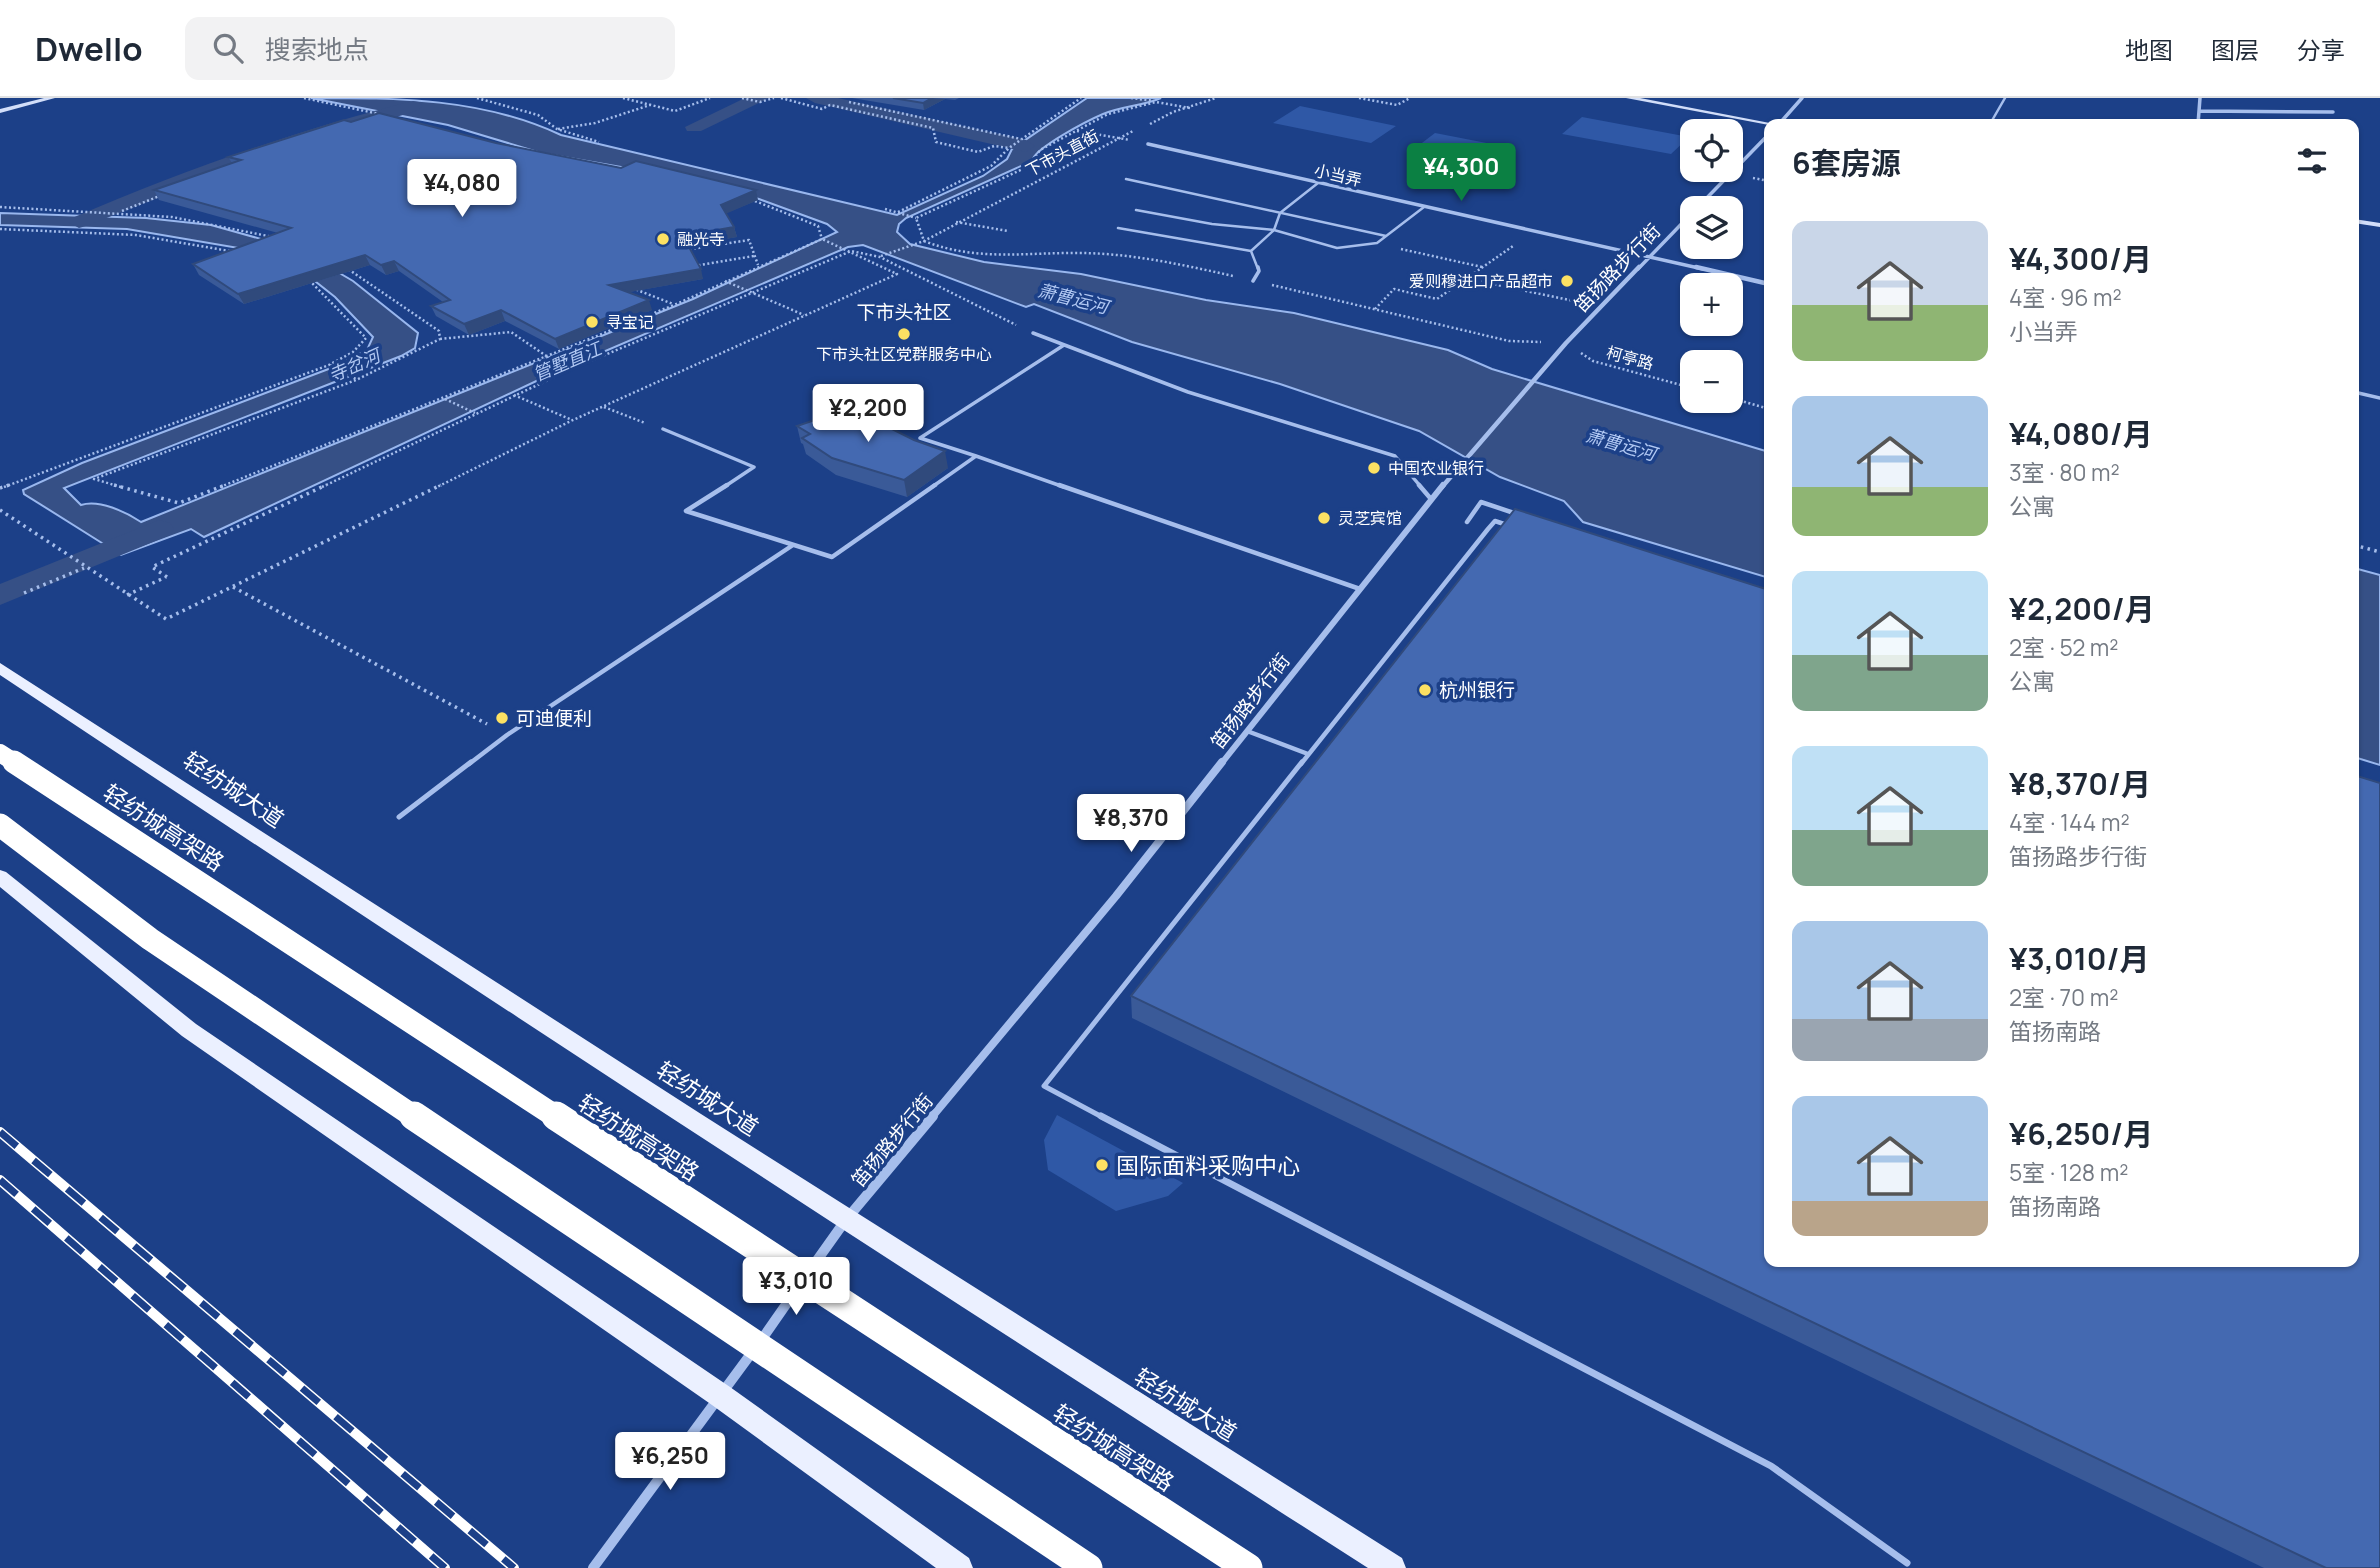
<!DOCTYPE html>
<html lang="zh">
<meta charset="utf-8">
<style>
:root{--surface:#fff;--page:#f2f2f3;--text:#1f2937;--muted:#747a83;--line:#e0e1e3;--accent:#0b8043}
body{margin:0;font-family:Manrope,"Noto Sans SC",sans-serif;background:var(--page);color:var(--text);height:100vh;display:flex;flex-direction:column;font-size:26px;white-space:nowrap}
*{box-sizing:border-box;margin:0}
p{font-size:23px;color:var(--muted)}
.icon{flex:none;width:38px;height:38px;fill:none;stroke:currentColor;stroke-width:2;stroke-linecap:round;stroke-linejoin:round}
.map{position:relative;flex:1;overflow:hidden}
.side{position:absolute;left:1764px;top:21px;width:595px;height:1148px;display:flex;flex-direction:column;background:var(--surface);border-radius:14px;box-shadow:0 2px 5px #0004}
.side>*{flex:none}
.fabs{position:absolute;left:1680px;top:21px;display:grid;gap:14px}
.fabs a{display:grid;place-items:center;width:63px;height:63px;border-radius:14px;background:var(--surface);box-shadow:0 2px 5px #0004;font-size:35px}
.price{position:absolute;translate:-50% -60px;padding:0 16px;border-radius:7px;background:#fff;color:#222;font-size:23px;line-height:46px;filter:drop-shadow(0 2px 4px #0008)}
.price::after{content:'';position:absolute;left:50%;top:42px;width:21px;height:16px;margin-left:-10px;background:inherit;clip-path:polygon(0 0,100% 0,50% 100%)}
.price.on{background:var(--accent);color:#fff}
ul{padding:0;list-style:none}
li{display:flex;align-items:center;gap:21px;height:175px;padding:0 28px}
li span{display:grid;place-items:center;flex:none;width:196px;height:140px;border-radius:14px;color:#555}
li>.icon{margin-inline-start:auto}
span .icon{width:84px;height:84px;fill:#fffc;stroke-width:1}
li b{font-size:30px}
h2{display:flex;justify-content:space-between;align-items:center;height:84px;padding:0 28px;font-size:30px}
header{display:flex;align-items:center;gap:42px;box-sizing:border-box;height:98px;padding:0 35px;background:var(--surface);border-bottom:2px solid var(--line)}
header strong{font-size:33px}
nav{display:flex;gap:38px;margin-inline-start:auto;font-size:24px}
.search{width:490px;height:63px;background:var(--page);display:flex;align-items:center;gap:18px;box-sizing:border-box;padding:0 24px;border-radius:14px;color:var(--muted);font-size:26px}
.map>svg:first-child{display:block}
.green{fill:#2f58a6}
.water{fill:#365086;stroke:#99b7ee;stroke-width:2}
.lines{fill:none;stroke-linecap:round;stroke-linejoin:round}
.canal{fill:#365086;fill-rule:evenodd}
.path-far1{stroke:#a6beec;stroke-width:2.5;stroke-dasharray:2 2.5;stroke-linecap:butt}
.path{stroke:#a6beec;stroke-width:3.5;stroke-dasharray:2.5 4.5;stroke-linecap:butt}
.lane-far4{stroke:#a6beec;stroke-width:2.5}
.lane-far3{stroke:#a6beec;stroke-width:3.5}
.lane-far2{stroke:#a6beec;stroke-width:4.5}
.lane-far1{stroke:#a6beec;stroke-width:5}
.lane{stroke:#a6beec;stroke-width:7}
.street-far4{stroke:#a6beec;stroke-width:3.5}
.street-far3{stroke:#a6beec;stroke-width:4.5}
.street-far2{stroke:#a6beec;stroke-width:6}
.street-far1{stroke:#a6beec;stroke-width:8}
.street{stroke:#a6beec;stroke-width:10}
.secondary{fill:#d2def9;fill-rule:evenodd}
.primary{fill:#ebf0ff;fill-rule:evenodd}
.rail-casing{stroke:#fff;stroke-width:10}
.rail{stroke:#1c4088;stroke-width:7;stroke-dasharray:22;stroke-linecap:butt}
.highway-bridge-far2{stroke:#fff;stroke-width:18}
.highway-bridge-far1{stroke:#fff;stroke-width:23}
.highway-bridge{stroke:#fff;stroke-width:29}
.wall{fill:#3a5a98}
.shaded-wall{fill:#304a7c}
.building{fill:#4469b1;stroke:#304a7c;stroke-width:2}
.poi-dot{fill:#fce163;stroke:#1c4088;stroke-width:2.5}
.labels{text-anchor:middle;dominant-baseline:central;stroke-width:7;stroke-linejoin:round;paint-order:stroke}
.far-street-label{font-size:16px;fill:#fff;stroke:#1c4088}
.far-poi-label{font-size:16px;fill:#fff;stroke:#1c4088;text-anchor:start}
.far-water-label{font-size:18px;font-style:italic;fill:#b1c8f3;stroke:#1c4088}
.street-label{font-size:19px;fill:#fff;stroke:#1c4088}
.far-quarter-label{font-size:19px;fill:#fff;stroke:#1c4088}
.poi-label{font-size:19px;fill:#fff;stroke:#1c4088;text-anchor:start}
.near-street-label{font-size:23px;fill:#fff;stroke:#1c4088}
.near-poi-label{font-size:23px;fill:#fff;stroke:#1c4088;text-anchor:start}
</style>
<header>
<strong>Dwello</strong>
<div class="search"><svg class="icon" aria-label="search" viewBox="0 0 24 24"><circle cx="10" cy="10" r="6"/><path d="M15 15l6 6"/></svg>搜索地点</div>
<nav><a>地图</a><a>图层</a><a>分享</a></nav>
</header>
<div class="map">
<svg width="2380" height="1470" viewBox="0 0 2380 1470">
<rect width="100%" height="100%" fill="#1c4088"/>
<path class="green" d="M1300,8L1396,28L1371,45L1273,25Z
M1582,19L1689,39L1671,56L1562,36Z
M1435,35L1502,48L1486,61L1418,48Z
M1057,1017L1183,1085L1168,1098L1116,1113L1048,1072L1044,1042Z"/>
<path class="water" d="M311,0C399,0 482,0 561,37L897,117L983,78L1007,61L1012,51L1087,0H1161C1143,8 1122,8 1103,16C1089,22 1034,50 1032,63L906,120L899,126L897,134L910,146L984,164L1081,176L1206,202L1294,215L1448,252L1492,271L1769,354V480L1583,424L1564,403L1500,379L1419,333L1280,286L1132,244L1034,206L1026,209L863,147L848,149L547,278L204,439L191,431L121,457L24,396L23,392L82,365L339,267L367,252L373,239L335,199L292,165L262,154L127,131L0,127V115L146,120L211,127L300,152L353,183L418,235L415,250L401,258L64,390L81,407C99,401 126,414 141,424L693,201L837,134L827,126L759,101L678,79L541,55L448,27Z
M2354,470L2380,477V667L2354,659Z"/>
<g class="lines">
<path class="canal" d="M745,0H769L701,33H687L685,29Z
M806,0H838L1026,42L1035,48L1026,54L815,5Z
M413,3L419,4L422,8L419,12L250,64L86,128L79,130L68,124L72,120C183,73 296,32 413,3Z
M159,422L170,425L174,431L170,437L0,507V486Z"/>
<path class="path-far1" d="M304,0L379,16
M477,0L538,17L557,31L599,44
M623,0L675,13L710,0
M742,0L760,4L774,0
M781,0L822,11L830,7L933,30L936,44L978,54L994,48L1009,50
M1131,0L1154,3
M1359,0L1397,7L1410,0
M849,4L1021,41
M1190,10L1156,4L1108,16L1040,52L1036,58L1038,64L916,120L924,143C977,164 1028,154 1084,155C1134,156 1184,167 1233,178
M1150,26L1173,14L1216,0
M558,31L595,25L650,7
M1077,33L1130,42
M1753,80L1769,83
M755,103L818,128L822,141
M0,109L172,119L273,139
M885,111L916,120
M122,113L162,97
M898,114L991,68L1009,50L1081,0
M956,124L1008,133
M0,131L136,137L235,154
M1401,151L1482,169
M685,152L749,142L758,167
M881,158L924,143L1133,33
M694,168L754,158
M1468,181L1579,204
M725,183L804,217
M1272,187L1509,243L1541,244
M632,190L673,206
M1375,211L1394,191L1437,201L1513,148
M440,241L511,234L567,272
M1581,255L1593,263L1692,290
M330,267L356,281
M514,297L572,322
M1731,300L1769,311
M445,301L475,315
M604,309L645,325
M4,389L329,267L353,254L366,240L310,183
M121,389L94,381L356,282L440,241L439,233L348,171
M220,389L674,207L822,141L897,176L573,322L437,389
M322,389L567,273L851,153L880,159L1016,227"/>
<path class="path" d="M114,387L179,405L225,387
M0,390L9,387
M0,412L166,521L441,387
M2354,447L2380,454
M167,479L152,469L326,387
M233,489L487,626
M24,495L84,470
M127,497L166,479"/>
<path class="lane-far4" d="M1990,26L2005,0
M1126,81L1386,138
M1136,112L1212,126L1274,132L1337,150L1377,145L1424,109
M1118,130L1251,153
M1258,171L1251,153L1274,132L1280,115L1318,85"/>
<path class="lane-far3" d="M1253,183L1259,173L1258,169
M1033,235L1188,294L1395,358L1421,389
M2354,294L2380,300
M663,331L754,369L724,389
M976,358L920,340L1064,247
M932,389L976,358L1064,389"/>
<path class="lane-far2" d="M727,387L686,413L832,459L935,387
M1059,387L1360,491
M1419,387L1431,401
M1467,424L1481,404L1517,416
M1247,633L1308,656
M469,666L507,637L793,447
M1301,666L1488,431L1495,423L1507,427"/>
<path class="lane-far1" d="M399,719L471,664
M1104,1020L1044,988L1302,664"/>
<path class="lane" d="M1101,1018L1771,1368L1907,1465"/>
<path class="street-far4" d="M2199,13L2333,14
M1779,26L1802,0
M2198,26L2200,0
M1148,46L1703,171
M1697,110L1769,36
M1638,171L1692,115"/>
<path class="street-far3" d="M1696,169L1769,186
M1442,389L1566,245L1639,169"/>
<path class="street-far2" d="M1221,666L1443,387"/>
<path class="street-far1" d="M931,1020L1116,798L1222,664"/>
<path class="street" d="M808,1175L845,1123L933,1018
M760,1244L801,1185
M593,1470L753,1253"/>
<path class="secondary" d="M44,0H55L0,15V11Z
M1626,0H1640L1775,26L1769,27Z
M2354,121L2380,125V129L2354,125Z"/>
<path class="primary" d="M0,565L701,1016L1402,1460L1406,1470H1368C909,1176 453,879 0,577Z
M0,772L6,774L196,926L730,1289L969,1460L973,1470H936L712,1307L182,938L0,789Z"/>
<g class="rail-casing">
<path id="rail" d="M0,1034L514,1470
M0,1082L445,1470"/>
</g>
<use href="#rail" class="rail"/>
<path class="highway-bridge-far2" d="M0,655L17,666"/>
<path class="highway-bridge-far1" d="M14,664L558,1020
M0,727L150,841L416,1020"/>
<path class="highway-bridge" d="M414,1018L1088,1470
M556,1018L1248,1470"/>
</g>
<path class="wall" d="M852,0H959L955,2L945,1L924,12Z
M351,24L496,45L758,102L726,115L734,129L737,139L688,147L703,181L629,194L652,212L559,251L505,223L469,237L436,218L431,208L443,204L399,173L386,177L370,167L244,206L199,177L193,166L278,135L159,102L154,92L232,65L228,59Z
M797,328L948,370L907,399L836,377L806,356L803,346L801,345Z
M1131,898L2380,1470H2264L1132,920Z"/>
<path class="shaded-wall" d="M932,0L945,1L924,12L923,5Z
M756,92L758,102L723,117L721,107Z
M734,129L737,139L685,148L683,138Z
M365,157L370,167L244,206L238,196Z
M394,163L399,173L386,177L381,167Z
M701,171L703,181L613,197L609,187Z
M649,202L652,212L559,251L555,241Z
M501,212L505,223L469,237L464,226Z
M945,353L948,370L907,399L904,382Z"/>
<path class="building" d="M893,0H932L923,5Z
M379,15L496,45L621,70L636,63L756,92L721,107L734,129L683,138L701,171L609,187L649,202L555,241L501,212L464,226L431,208L450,202L394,163L381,167L365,157L238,196L193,166L291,130L154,92L241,62L228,59L344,22L351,24Z
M850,310L914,342L945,353L904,382L832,360L802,340L810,336L797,328Z
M1515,411L1769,492V1164H2354V677L2380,685V1470H2326L1131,898Z"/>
<g class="poi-dot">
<circle cx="663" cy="141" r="7"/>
<circle cx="1567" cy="183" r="7"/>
<circle cx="592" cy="224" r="7"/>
<circle cx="904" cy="236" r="7"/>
<circle cx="1374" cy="370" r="7"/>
<circle cx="1324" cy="420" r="7"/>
<circle cx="1425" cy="592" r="7"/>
<circle cx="502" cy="620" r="7"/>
<circle cx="1102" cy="1067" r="7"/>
</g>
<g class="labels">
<g class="far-street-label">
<text transform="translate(1062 55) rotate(-28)">下市头直街</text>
<text transform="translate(1338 77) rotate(13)">小当弄</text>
<text transform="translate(1630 260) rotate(15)">柯亭路</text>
</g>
<g class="far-poi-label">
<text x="677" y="141">融光寺</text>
<text x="1553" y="183" text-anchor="end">爱则穆进口产品超市</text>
<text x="606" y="224">寻宝记</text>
<text x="904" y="256" text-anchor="middle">下市头社区党群服务中心</text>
<text x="1388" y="370">中国农业银行</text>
<text x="1338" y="420">灵芝宾馆</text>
</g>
<g class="far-water-label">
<text transform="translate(1073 200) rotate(14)">萧曹运河</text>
<text transform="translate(567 263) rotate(-23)">管墅直江</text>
<text transform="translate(354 267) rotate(-24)">寺岔河</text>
<text transform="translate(1621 346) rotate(16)">萧曹运河</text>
</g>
<g class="street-label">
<text transform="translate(1617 170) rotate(-46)">笛扬路步行街</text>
<text transform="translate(1250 603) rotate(-52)">笛扬路步行街</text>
<text transform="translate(892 1042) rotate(-50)">笛扬路步行街</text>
</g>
<g class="far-quarter-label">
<text x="904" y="214">下市头社区</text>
</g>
<g class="poi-label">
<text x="1439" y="592">杭州银行</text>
<text x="516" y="620">可迪便利</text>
</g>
<g class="near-street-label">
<text transform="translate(234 691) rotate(34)">轻纺城大道</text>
<text transform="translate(164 729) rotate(33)">轻纺城高架路</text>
<text transform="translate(708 1000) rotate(33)">轻纺城大道</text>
<text transform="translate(639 1039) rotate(33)">轻纺城高架路</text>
<text transform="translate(1186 1306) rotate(32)">轻纺城大道</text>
<text transform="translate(1114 1349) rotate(33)">轻纺城高架路</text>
</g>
<g class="near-poi-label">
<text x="1116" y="1067">国际面料采购中心</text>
</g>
</g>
</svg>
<div class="fabs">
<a><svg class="icon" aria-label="locate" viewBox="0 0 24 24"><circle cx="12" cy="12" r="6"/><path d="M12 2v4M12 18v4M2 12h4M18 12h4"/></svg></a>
<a><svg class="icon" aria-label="layers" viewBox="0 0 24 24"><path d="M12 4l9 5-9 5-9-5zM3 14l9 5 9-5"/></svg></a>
<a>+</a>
<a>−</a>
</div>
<b class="price on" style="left:1461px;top:105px">¥4,300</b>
<b class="price" style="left:462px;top:121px">¥4,080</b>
<b class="price" style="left:868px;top:346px">¥2,200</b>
<b class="price" style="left:1131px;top:756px">¥8,370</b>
<b class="price" style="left:796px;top:1219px">¥3,010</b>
<b class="price" style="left:670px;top:1394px">¥6,250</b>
<section class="side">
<h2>6套房源<svg class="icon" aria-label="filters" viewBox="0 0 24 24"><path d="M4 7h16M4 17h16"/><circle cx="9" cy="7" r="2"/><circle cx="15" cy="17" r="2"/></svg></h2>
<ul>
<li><span style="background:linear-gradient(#c9d6e8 60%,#8fb573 0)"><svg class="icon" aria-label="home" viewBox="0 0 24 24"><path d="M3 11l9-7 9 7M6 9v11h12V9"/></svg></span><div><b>¥4,300/月</b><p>4室 · 96 m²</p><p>小当弄</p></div></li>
<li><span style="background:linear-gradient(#a9c7e8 65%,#8fb573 0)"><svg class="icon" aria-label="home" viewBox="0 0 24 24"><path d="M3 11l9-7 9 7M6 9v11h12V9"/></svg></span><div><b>¥4,080/月</b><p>3室 · 80 m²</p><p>公寓</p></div></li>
<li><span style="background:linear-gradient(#bfe0f5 60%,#7fa58c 0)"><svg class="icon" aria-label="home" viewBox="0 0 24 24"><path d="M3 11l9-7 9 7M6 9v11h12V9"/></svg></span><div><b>¥2,200/月</b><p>2室 · 52 m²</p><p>公寓</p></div></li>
<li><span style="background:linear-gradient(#bfe0f5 60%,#7fa58c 0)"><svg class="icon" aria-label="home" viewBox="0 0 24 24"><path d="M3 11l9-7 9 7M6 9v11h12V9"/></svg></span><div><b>¥8,370/月</b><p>4室 · 144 m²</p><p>笛扬路步行街</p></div></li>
<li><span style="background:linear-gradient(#a9c7e8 70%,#9aa5b1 0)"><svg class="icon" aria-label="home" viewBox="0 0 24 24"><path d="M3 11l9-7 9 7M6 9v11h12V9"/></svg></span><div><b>¥3,010/月</b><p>2室 · 70 m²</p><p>笛扬南路</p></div></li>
<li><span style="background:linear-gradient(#a9c7e8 75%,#b9a48a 0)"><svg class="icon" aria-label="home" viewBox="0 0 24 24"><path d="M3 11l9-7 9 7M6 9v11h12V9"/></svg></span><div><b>¥6,250/月</b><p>5室 · 128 m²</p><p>笛扬南路</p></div></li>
</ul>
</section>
</div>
